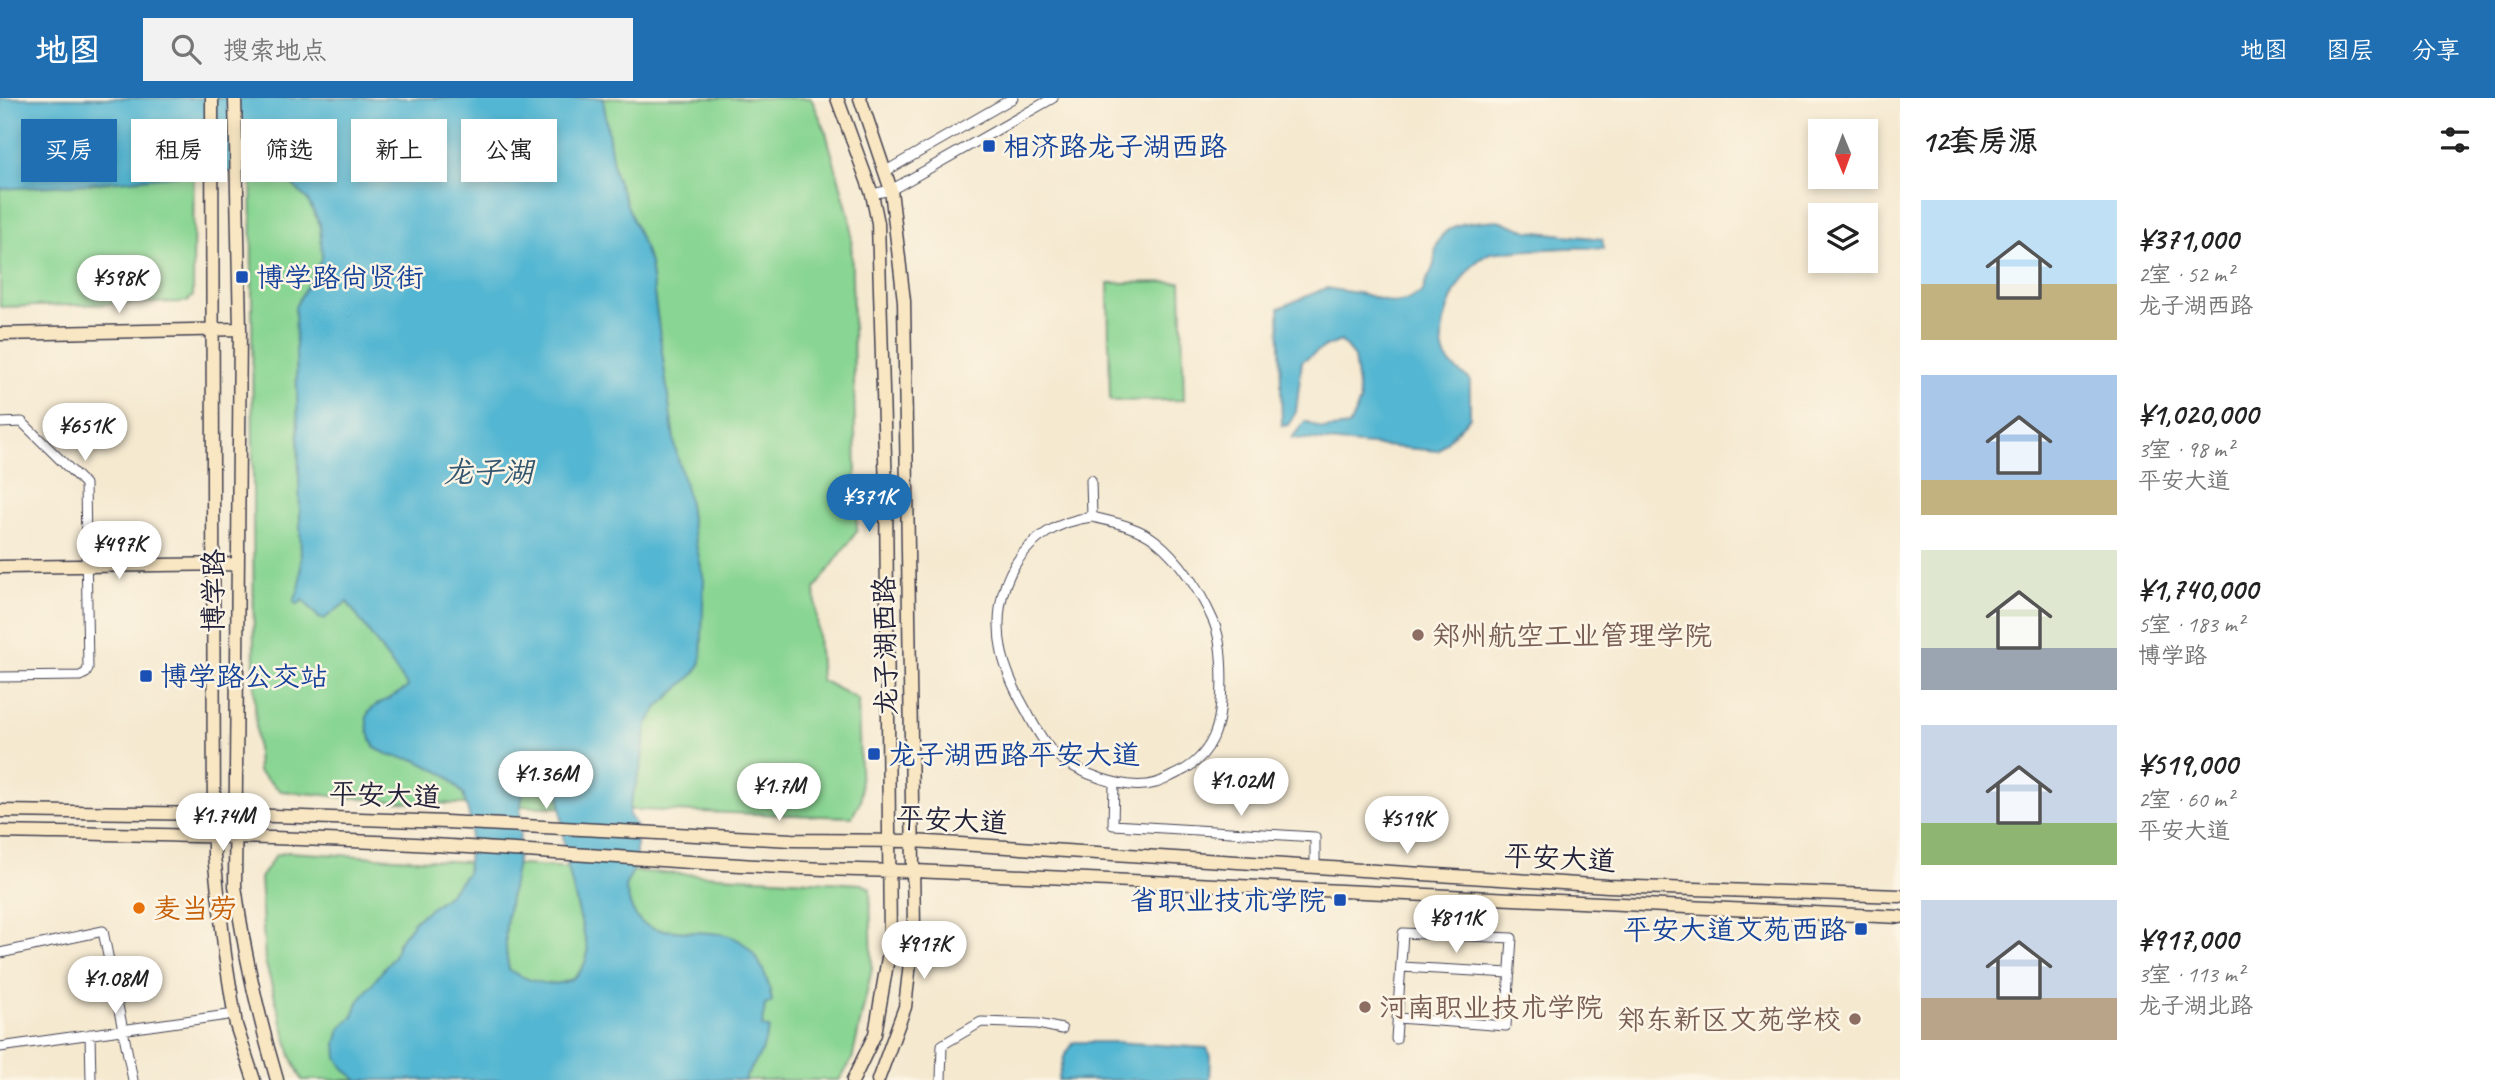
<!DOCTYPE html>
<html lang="zh">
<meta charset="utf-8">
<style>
:root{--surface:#fff;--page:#f2f2f2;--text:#222;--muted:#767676;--accent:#1f6fb2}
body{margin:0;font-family:Caveat,"LXGW WenKai TC",sans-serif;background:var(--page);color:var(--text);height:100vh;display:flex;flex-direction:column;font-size:26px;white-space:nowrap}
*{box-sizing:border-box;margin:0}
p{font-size:23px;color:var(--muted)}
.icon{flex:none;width:38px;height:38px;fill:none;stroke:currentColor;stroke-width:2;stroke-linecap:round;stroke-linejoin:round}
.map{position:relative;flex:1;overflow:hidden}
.drawer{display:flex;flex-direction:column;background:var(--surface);width:595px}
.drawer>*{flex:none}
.banner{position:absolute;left:21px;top:21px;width:665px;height:63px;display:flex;gap:14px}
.needle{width:46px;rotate:179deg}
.controls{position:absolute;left:1808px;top:21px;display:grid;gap:14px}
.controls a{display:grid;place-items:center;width:70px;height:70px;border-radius:0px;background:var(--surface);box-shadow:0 4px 10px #0003;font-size:35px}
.price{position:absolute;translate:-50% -60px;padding:0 16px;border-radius:24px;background:#fff;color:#222;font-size:23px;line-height:46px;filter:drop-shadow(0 2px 4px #0008)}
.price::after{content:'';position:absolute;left:50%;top:42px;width:21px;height:16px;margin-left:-10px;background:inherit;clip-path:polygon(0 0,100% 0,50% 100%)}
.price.current{background:var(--accent);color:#fff}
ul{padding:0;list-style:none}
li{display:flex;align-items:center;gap:21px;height:175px;padding:0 21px}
li span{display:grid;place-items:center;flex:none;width:196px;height:140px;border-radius:0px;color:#555}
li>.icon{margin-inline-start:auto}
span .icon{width:84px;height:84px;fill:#fffc;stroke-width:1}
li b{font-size:30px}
h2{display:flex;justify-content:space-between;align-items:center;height:84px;padding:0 21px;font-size:30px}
.tag{padding:0 24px;border-radius:0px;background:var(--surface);box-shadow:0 4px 10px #0003;font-size:24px;line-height:63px}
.tag.current{background:var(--accent);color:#fff}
header{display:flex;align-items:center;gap:42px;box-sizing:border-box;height:98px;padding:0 35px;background:var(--accent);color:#fff}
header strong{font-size:33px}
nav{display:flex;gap:38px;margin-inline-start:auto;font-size:24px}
.search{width:490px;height:63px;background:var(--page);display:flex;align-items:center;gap:18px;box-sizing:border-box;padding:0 24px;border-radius:0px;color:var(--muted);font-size:26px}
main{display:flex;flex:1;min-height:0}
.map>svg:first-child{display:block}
.green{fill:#89d593;stroke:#567c67;stroke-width:2}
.water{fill:#53b6d2;stroke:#3a6c86;stroke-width:2;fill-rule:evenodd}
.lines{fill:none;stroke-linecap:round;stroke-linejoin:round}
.street-casing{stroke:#424051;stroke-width:11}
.secondary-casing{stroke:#424051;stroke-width:15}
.street{stroke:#fff;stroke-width:9}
.secondary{stroke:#f9e7c3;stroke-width:12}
.transit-dot{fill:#1a4fb4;stroke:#fcf5e5;stroke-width:2.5}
.education-dot{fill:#8d6e63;stroke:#fcf5e5;stroke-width:2.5}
.food-dot{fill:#e8710a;stroke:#fcf5e5;stroke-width:2.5}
.labels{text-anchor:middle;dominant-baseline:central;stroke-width:5;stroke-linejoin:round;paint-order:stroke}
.transit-label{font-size:28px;fill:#164399;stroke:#fcf5e5;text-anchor:start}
.street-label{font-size:28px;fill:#22223b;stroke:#fcf5e5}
.education-label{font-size:28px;fill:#785e54;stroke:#fcf5e5;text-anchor:start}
.food-label{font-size:28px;fill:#c56008;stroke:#fcf5e5;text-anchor:start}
.water-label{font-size:30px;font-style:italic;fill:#335670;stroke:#fcf5e5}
</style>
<header>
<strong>地图</strong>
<div class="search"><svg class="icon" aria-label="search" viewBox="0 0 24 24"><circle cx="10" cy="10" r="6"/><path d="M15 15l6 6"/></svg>搜索地点</div>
<nav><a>地图</a><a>图层</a><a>分享</a></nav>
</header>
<main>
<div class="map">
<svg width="1900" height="982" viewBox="0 0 1900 982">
<rect width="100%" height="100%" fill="#fcf5e5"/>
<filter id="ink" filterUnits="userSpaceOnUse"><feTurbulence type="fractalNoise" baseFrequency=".0143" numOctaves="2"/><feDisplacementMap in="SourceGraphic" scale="14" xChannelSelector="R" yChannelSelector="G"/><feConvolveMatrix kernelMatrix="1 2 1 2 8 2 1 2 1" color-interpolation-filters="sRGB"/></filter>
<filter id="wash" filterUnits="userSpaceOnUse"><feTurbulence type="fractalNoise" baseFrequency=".00686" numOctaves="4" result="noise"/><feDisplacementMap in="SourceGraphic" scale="28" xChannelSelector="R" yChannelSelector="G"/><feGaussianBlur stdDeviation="1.57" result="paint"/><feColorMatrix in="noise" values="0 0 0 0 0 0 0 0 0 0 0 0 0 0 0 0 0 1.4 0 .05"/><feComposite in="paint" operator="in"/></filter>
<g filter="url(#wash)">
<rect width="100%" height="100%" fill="#f5e9d0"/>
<path class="green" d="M0,0H194L193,198L186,204L0,209Z
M251,0H811L825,31L851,125L857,433L815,491L821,582L858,601L861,702L852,719L400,704L281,693L258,674L254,584Z
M1181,184L1184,302L1110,303L1108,185Z
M288,754L862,786L870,790L872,870L852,962L839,982H302L291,958L265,863L260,780L276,757Z"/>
<path class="water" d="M0,0H603L614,74L650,165L675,349L688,399L692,428L704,482L701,564L696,574L658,609L647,626L641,669L630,707L629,717L636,727V767L625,788C629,802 631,817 644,826C653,832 665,832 676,833C694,835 724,832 740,843C759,855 769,882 772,904L765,907L762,929L769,930L762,953L744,982H358L346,973L337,960L336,945L340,931L353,918L358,904L394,858L398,845L415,822L449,796L467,775L471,725L463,696L446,677L416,662L391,658L375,650C354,605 375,612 408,589L347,504L324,521L319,520L303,502L297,507L294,504L300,487L301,466L295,209L322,160L320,126L307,101L292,86L261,73L202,75L87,86L0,91ZM540,675L550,678L559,691L565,757L588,853C581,897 538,889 509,872C499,825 514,794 519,749C521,731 518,707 525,690C528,683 534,679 540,675Z
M1498,122L1528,133L1602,141L1604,151C1575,148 1547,151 1518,153C1510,154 1499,153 1491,155C1461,165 1431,232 1446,260C1452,269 1461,276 1470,281V319L1438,353L1292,340L1305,323L1323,331L1349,328L1360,304L1354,259L1341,243L1323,250L1302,263L1296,314L1288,327L1282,328L1279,210L1326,190L1363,196L1393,205L1406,203L1423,194C1424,184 1430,178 1433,169C1436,162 1434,154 1437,147C1445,122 1476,124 1498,122Z
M1074,944H1115L1207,950L1211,958L1210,982H1058L1064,959Z"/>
</g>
<g filter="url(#ink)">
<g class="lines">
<g class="street-casing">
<path id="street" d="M886,73L1013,0
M872,96L891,92L1053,0
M0,325L22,324L85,386L88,570L86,575L80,578L0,579
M1091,382L1092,419C1113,424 1139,429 1156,443C1179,461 1200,493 1212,520C1225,546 1225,614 1213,640C1205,657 1192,669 1176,676C1169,679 1163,683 1156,685C1125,694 1077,675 1053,654C1042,643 1034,627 1027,614C1016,595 1007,577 1002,555C988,489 1023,427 1092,419
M1114,686L1113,727L1315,739V769
M0,855L103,833L133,982
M1401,869L1510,875
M90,936L91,982
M1396,941L1403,835L1512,840L1506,928L1397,920
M0,949L235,916
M941,982L942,947L981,924L1038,926L1062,931"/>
</g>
<g class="secondary-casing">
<path id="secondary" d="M212,0L214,758L225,857L236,927L254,982
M235,0L240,231L235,788C244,854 258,918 277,982
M837,0L872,96L878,125L886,393L890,848L875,936L853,982
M860,0L891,92L904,203L914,829L905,909L878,982
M0,236L240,231
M0,469L238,466
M0,713L214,716L446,724L792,742L913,743L1608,788L1900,798
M0,734C150,737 300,739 450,748C604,757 759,772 915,773L1900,819"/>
</g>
<use href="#street" class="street"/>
<use href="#secondary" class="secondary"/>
</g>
</g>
<g class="transit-dot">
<rect x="982" y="41" width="14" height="14" rx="3.5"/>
<rect x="235" y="172" width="14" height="14" rx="3.5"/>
<rect x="139" y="571" width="14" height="14" rx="3.5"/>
<rect x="867" y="649" width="14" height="14" rx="3.5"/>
<rect x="1333" y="795" width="14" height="14" rx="3.5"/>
<rect x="1854" y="824" width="14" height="14" rx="3.5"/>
</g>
<g class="education-dot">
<circle cx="1418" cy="537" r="7"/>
<circle cx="1365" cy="909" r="7"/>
<circle cx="1855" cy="921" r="7"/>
</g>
<circle class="food-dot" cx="139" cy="810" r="7"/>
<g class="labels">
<g class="transit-label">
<text x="1003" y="48">相济路龙子湖西路</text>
<text x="256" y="179">博学路尚贤街</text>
<text x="160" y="578">博学路公交站</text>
<text x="888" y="656">龙子湖西路平安大道</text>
<text x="1326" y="802" text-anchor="end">省职业技术学院</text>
<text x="1847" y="831" text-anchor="end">平安大道文苑西路</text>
</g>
<g class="street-label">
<text transform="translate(213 493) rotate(-90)">博学路</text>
<text transform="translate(885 548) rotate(-91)">龙子湖西路</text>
<text transform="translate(385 697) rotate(2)">平安大道</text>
<text transform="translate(952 722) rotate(3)">平安大道</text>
<text transform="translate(1560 760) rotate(3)">平安大道</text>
</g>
<g class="education-label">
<text x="1432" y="537">郑州航空工业管理学院</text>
<text x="1379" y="909">河南职业技术学院</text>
<text x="1841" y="921" text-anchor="end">郑东新区文苑学校</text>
</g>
<g class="food-label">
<text x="153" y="810">麦当劳</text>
</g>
<g class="water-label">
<text x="488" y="374">龙子湖</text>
</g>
</g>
</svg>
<div class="controls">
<a><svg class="needle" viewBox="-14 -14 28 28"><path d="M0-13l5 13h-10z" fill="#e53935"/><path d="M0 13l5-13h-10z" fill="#767676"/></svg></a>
<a><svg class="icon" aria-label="layers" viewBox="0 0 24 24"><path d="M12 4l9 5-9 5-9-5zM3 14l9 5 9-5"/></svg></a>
</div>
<b class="price" style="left:119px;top:217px">¥598K</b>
<b class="price" style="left:85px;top:365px">¥651K</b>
<b class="price current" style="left:869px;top:436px">¥371K</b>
<b class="price" style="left:119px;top:483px">¥497K</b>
<b class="price" style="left:546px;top:713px">¥1.36M</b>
<b class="price" style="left:1241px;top:720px">¥1.02M</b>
<b class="price" style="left:779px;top:725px">¥1.7M</b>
<b class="price" style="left:223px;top:755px">¥1.74M</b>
<b class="price" style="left:1407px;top:758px">¥519K</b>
<b class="price" style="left:1456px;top:857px">¥811K</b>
<b class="price" style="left:924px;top:883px">¥917K</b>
<b class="price" style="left:115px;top:918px">¥1.08M</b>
<div class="banner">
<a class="tag current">买房</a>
<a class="tag">租房</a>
<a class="tag">筛选</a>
<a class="tag">新上</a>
<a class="tag">公寓</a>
</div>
</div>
<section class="drawer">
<h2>12套房源<svg class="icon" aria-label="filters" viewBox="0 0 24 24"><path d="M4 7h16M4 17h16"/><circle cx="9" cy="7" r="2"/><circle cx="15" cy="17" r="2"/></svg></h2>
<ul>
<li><span style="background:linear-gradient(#bfe0f5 60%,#c2b280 0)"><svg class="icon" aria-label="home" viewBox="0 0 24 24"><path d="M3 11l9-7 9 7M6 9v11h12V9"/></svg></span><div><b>¥371,000</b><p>2室 · 52 m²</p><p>龙子湖西路</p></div></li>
<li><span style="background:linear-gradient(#a9c7e8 75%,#c2b280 0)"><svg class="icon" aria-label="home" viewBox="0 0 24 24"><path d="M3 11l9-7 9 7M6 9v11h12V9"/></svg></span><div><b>¥1,020,000</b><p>3室 · 98 m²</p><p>平安大道</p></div></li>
<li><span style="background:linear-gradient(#dfe7d0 70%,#9aa5b1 0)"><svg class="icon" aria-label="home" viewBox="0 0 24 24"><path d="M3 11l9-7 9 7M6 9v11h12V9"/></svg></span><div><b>¥1,740,000</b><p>5室 · 183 m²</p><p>博学路</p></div></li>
<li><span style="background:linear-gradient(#c9d6e8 70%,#8fb573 0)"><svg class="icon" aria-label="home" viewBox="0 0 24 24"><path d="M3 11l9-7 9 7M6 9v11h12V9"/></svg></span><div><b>¥519,000</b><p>2室 · 60 m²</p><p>平安大道</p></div></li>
<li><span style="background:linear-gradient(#c9d6e8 70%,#b9a48a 0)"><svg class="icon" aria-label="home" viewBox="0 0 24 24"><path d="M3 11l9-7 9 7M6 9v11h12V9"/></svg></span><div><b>¥917,000</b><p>3室 · 113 m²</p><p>龙子湖北路</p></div></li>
</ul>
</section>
</main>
